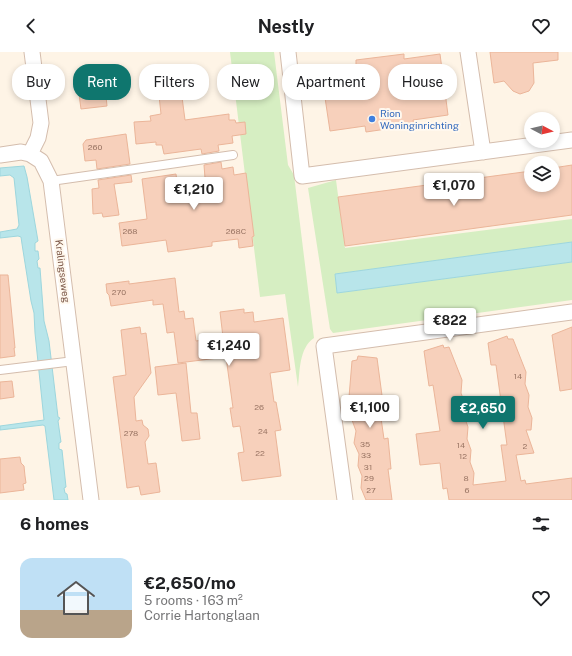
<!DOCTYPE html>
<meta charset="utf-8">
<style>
:root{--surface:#fff;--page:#f2f2f2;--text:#202124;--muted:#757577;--line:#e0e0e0;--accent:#0f766e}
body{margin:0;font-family:"Public Sans",sans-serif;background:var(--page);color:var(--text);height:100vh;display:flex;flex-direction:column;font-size:15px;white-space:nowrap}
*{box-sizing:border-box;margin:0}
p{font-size:13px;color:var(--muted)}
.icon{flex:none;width:22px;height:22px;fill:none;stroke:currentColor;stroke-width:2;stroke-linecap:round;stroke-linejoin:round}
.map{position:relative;height:448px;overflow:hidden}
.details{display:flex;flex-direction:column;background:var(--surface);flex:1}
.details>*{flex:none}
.top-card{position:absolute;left:12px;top:12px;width:548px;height:36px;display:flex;gap:8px}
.needle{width:26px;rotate:97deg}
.fabs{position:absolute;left:524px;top:60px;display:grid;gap:8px}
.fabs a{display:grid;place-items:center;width:36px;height:36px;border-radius:50%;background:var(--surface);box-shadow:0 2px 6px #0003;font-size:20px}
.price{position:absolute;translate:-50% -34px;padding:0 9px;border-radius:4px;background:#fff;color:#222;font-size:13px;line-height:26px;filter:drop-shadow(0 1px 2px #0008)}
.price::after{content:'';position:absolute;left:50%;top:24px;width:12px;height:9px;margin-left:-6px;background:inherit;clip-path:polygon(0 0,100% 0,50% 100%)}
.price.current{background:var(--accent);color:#fff}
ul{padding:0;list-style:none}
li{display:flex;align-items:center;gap:12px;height:100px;padding:0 20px}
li+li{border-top:1px solid var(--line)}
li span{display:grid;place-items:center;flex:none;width:112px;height:80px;border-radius:12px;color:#555}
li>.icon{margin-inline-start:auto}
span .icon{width:48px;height:48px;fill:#fffc;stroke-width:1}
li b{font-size:17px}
h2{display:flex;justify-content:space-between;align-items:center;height:48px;padding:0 20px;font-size:17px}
.chip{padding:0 14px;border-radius:16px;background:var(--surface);box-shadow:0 2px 6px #0003;font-size:14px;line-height:36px}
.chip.current{background:var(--accent);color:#fff}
header{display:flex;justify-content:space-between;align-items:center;height:52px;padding:0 20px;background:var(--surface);font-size:18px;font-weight:700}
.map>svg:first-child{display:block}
.green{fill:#d6eec2}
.water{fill:#b8e5ea;stroke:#9dd6dd}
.building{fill:#f7d0bb;stroke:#ebb599}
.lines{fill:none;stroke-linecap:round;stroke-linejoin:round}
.lane-casing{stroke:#d4bdad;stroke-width:10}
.street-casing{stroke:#d4bdad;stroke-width:17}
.lane{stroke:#fff;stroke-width:8}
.street{stroke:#fff;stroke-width:15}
.shop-dot{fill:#3f7fe0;stroke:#fff8ee;stroke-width:1.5}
.labels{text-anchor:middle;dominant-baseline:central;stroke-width:4;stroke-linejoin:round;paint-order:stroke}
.number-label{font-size:8px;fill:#9a7564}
.shop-label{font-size:10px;fill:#366cbe;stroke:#fff8ee;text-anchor:start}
.street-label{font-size:10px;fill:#7b5747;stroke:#fff8ee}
</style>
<header><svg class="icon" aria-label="back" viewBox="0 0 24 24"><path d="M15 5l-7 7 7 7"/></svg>Nestly<svg class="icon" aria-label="heart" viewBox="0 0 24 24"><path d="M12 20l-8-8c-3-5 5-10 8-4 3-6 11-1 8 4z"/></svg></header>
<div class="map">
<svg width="572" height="448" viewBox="0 0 572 448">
<rect width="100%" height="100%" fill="#fef4e6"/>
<path class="green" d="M230,0H274L288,113L294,123L314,286C299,296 300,319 298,335L285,242L260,245Z
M336,128L345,196L572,167V190L335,222L337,241L572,210V248L333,281L330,277L308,136Z"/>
<path class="water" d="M24,114L27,125L38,189L35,191V199H38L39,207L37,209L38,216H40L44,269L49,289L58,365L60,366L58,369L61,390L59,391V397L62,398L66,435L64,436L65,441L67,442L68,448H54L45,374L43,373L0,378V374L44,368L35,281L34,261L31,249L22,192L21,185L18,184L0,186V180L17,177L19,173L14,126L10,123L0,124V116Z
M572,190V210L337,241L335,222Z"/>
<path class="building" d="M490,0H558V8L533,11L534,31L529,39L520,42L513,39L504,29L494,31Z
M404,2V7L440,2L448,63L413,68L414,73L366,80L365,74L330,79L321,19L356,14V8Z
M179,22L185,68L229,62V68H235L236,71L245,70L246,82L232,84L233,91L218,93L219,99L202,102L201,97L164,102L162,93H156V90L136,92L134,70L151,69L150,64L161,62L157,25Z
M111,23L113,43L106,44L107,54L81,57L77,27Z
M126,82L130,112L97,117L96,108L85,109L83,92L86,88Z
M221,110L222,117L233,115L234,123L246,121L254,184L252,185L253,194L239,196L238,187L212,190V194L168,200L166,188L122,194L119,171L147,167L142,127L176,122L177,130L205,126L204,113Z
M572,113V163L345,194L338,145L531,119V133H553V116Z
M131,123L132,130L114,132L119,163L103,165L102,161L93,162L92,137L99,136L98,128Z
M0,223H8L15,296H14L15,304L0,306Z
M175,226L179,260L184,259L185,267L193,266L196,289L223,285L220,260L244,257V261L253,260L254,270L283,266L290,318L270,321L274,350H276L281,378L275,379L281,424L242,429L238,401L244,400L240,374L233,375L230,356H233L226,305L178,311L174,280L167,281L163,252L153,253V248L111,254L109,243L107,241L106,232L129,229V232Z
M140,275L141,282L146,281L151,321L134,345L136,369L142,368L143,373L148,377L149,384L145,390L148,412L156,411L160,440L141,443L139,434L127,436L113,325L126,323L121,278Z
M572,275V337L560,339L552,283Z
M507,284L508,287H513L526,320L525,332L529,343L528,355L532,366L531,378H526L534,401L516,403L521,429L525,428L526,432L572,426V448H449L447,436L443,437L440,411L420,413L416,382L440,379L433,333L429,334L424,299L443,293L444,296L449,295L462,328L461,341L465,352L464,364L468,375L467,387L471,398L470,410L474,421L473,433L506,429L501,393H507L496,313H491L488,291Z
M358,304L377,306L383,351L379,352L384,387L388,386L391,417H388L392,448H366L361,436L362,424L358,414L359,402L354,391L356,379L352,368L353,356L349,345L352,309L357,308Z
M186,311L191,361H197L200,387L182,389L176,341L158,343L155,315Z
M12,329L14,345L0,347V330Z
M20,405L21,411L24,414L25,424L26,431L23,432L24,438L0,441V407Z"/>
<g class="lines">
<g class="lane-casing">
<path id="lane" d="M51,129L233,103
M0,318L74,309"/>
</g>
<g class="street-casing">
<path id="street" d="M32,0L41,71L38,86L30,102L41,109L51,129L91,448
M288,0L302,124L572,88
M468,0L483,100
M0,103L21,100L30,102
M345,448L324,294L572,260"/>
</g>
<use href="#lane" class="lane"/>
<use href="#street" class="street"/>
</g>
<circle class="shop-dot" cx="372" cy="67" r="4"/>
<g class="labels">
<g class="number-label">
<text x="95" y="95">260</text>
<text x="130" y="179">268</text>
<text x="236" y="179">268C</text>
<text x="119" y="240">270</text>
<text x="518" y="324">14</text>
<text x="259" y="355">26</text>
<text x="263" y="379">24</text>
<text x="131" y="381">278</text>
<text x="365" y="392">35</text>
<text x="461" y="393">14</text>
<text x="525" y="394">2</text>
<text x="260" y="401">22</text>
<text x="366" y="403">33</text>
<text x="463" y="404">12</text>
<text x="368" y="415">31</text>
<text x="369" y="426">29</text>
<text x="466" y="426">8</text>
<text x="371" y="438">27</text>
<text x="467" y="438">6</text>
</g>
<g class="shop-label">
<text x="380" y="61">Rion<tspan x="380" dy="12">Woninginrichting</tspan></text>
</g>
<g class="street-label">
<text transform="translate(63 219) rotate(83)">Kralingseweg</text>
</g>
</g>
</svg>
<div class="fabs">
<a><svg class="needle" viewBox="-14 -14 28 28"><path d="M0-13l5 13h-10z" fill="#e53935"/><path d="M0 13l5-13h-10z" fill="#757577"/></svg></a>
<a><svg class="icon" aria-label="layers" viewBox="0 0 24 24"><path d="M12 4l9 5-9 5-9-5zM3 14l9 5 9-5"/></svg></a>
</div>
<b class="price" style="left:454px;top:155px">€1,070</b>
<b class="price" style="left:194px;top:159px">€1,210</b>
<b class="price" style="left:450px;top:290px">€822</b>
<b class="price" style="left:229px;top:315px">€1,240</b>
<b class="price" style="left:370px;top:377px">€1,100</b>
<b class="price current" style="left:483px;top:378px">€2,650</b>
<div class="top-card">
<a class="chip">Buy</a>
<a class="chip current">Rent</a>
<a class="chip">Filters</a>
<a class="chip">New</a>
<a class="chip">Apartment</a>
<a class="chip">House</a>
</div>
</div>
<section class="details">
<h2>6 homes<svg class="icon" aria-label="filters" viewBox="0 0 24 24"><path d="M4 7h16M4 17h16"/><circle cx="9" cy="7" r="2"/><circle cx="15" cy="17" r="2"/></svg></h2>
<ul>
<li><span style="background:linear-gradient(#bfe0f5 65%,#b9a48a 0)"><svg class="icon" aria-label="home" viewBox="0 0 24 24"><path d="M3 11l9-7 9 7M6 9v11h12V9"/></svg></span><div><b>€2,650/mo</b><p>5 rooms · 163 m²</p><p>Corrie Hartonglaan</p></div><svg class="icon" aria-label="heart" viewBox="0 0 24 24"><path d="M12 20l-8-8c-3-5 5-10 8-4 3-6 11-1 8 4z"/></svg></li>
</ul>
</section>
